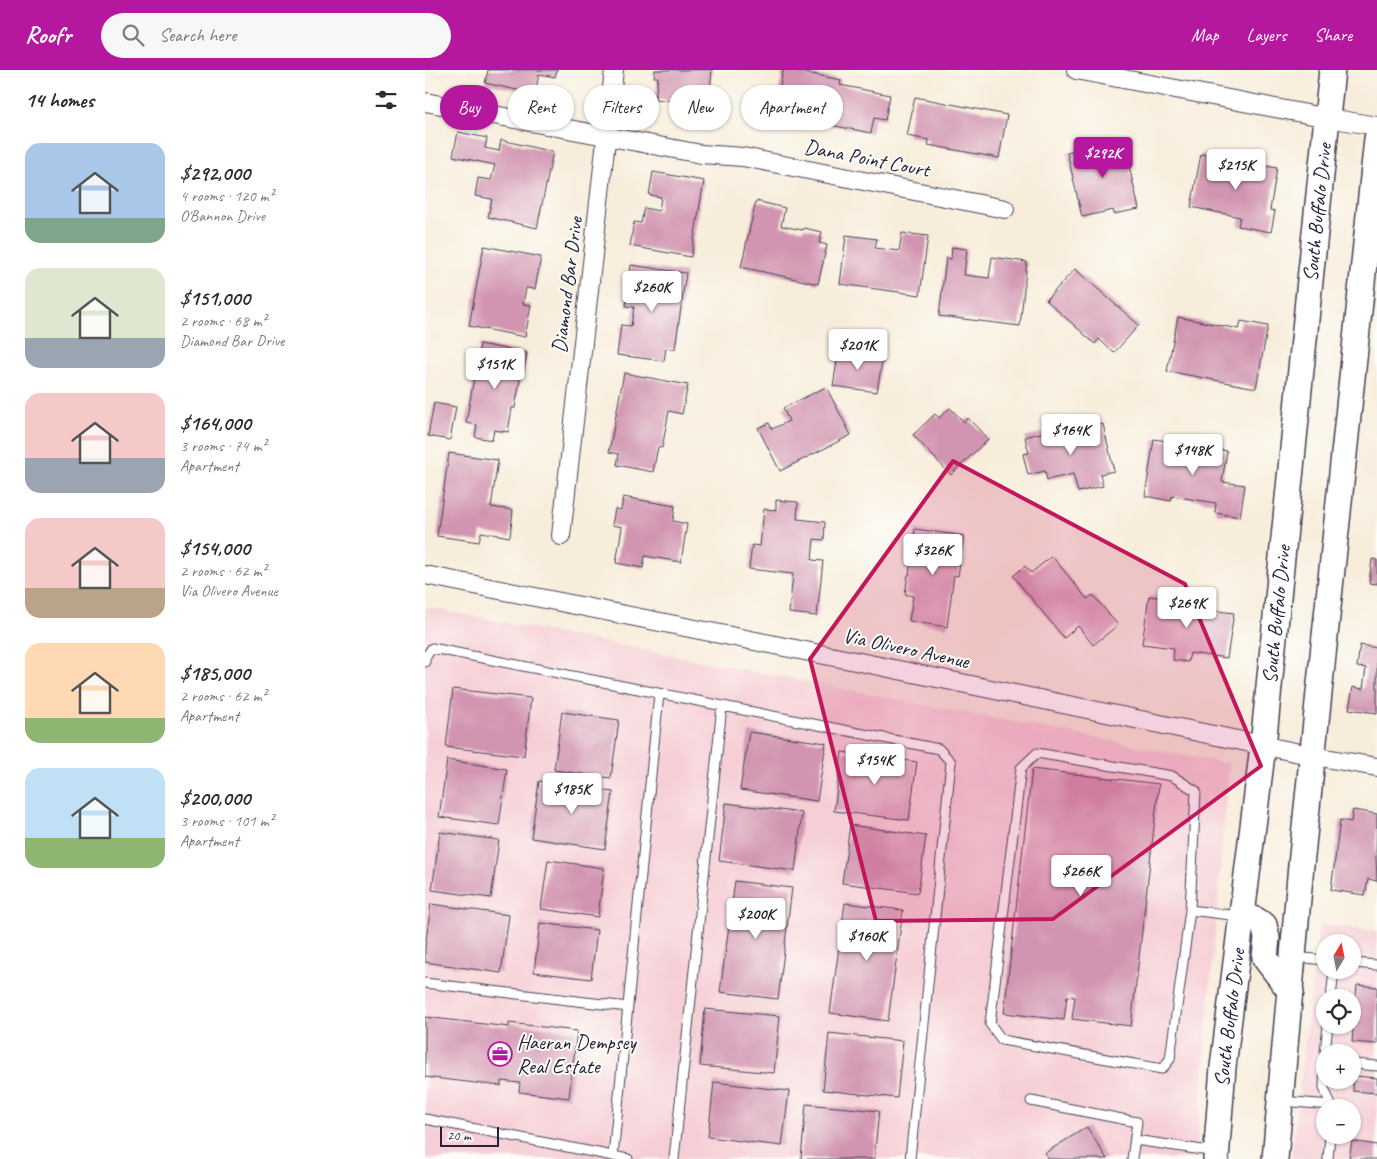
<!DOCTYPE html>
<meta charset="utf-8">
<style>
:root{--surface:#fff;--page:#f7f7f7;--text:#2b2b33;--muted:#7c7c81;--accent:#b5179e}
body{margin:0;font-family:Caveat,sans-serif;background:var(--page);color:var(--text);height:100vh;display:flex;flex-direction:column;font-size:19px;white-space:nowrap}
*{box-sizing:border-box;margin:0}
p{font-size:16px;color:var(--muted)}
.icon{flex:none;width:28px;height:28px;fill:none;stroke:currentColor;stroke-width:2;stroke-linecap:round;stroke-linejoin:round}
.map{position:relative;flex:1;overflow:hidden}
.drawer{display:flex;flex-direction:column;background:var(--surface);width:425px}
.drawer>*{flex:none}
.top-card{position:absolute;left:15px;top:15px;width:475px;height:45px;display:flex;gap:10px}
.needle{width:32px;rotate:10deg}
.tools{position:absolute;left:891px;top:864px;display:grid;gap:10px}
.tools a{display:grid;place-items:center;width:45px;height:45px;border-radius:50%;background:var(--surface);box-shadow:0 1px 4px #0004;font-size:25px}
.scale{position:absolute;left:15px;bottom:12px;width:59px;box-sizing:border-box;padding-left:5px;border:2px solid #22223b;border-top:0;font-size:14px;line-height:18px;white-space:nowrap;color:#22223b;-webkit-text-stroke:4px #fdfcf7;paint-order:stroke}
.price{position:absolute;translate:-50% -42px;padding:0 11px;border-radius:5px;background:#fff;color:#222;font-size:16px;line-height:32px;filter:drop-shadow(0 1px 2px #0008)}
.price::after{content:'';position:absolute;left:50%;top:30px;width:15px;height:11px;margin-left:-8px;background:inherit;clip-path:polygon(0 0,100% 0,50% 100%)}
.price.active{background:var(--accent);color:#fff}
ul{padding:0;list-style:none}
li{display:flex;align-items:center;gap:15px;height:125px;padding:0 25px}
li span{display:grid;place-items:center;flex:none;width:140px;height:100px;border-radius:15px;color:#555}
li>.icon{margin-inline-start:auto}
span .icon{width:60px;height:60px;fill:#fffc;stroke-width:1}
li b{font-size:21px}
h2{display:flex;justify-content:space-between;align-items:center;height:60px;padding:0 25px;font-size:21px}
.pill{padding:0 18px;border-radius:22px;background:var(--surface);box-shadow:0 1px 4px #0004;font-size:18px;line-height:45px}
.pill.active{background:var(--accent);color:#fff}
header{display:flex;align-items:center;gap:30px;box-sizing:border-box;height:70px;padding:0 25px;background:var(--accent);color:#fff}
header strong{font-size:24px}
nav{display:flex;gap:28px;margin-inline-start:auto;font-size:18px}
.search{width:350px;height:45px;background:var(--page);display:flex;align-items:center;gap:12px;box-sizing:border-box;padding:0 18px;border-radius:28px;color:var(--muted);font-size:19px}
main{display:flex;flex:1;min-height:0}
.map>svg:first-child{display:block}
.built{fill:#f6cfd6;fill-rule:evenodd}
.building{fill:#d295b1}
.lines{fill:none;stroke-linecap:round;stroke-linejoin:round}
.service-casing{stroke:#424053;stroke-width:11}
.minor-casing{stroke:#424053;stroke-width:20}
.secondary-casing{stroke:#424053;stroke-width:28}
.service{stroke:#fff;stroke-width:9}
.minor{stroke:#fff;stroke-width:18}
.secondary{stroke:#fff;stroke-width:25}
.marked{fill:#c2185b;fill-opacity:0.2;stroke:#c2185b;stroke-width:4;stroke-linejoin:round}
.labels{text-anchor:middle;dominant-baseline:central;stroke-width:4;stroke-linejoin:round;paint-order:stroke}
.street-label{font-size:21px;fill:#22223b;stroke:#fdfcf7}
.poi-label{font-size:21px;fill:#22223b;stroke:#fdfcf7;text-anchor:start}
</style>
<header>
<strong>Roofr</strong>
<div class="search"><svg class="icon" aria-label="search" viewBox="0 0 24 24"><circle cx="10" cy="10" r="6"/><path d="M15 15l6 6"/></svg>Search here</div>
<nav><a>Map</a><a>Layers</a><a>Share</a></nav>
</header>
<main>
<section class="drawer">
<h2>14 homes<svg class="icon" aria-label="filters" viewBox="0 0 24 24"><path d="M4 7h16M4 17h16"/><circle cx="9" cy="7" r="2"/><circle cx="15" cy="17" r="2"/></svg></h2>
<ul>
<li><span style="background:linear-gradient(#a9c7e8 75%,#7fa58c 0)"><svg class="icon" aria-label="home" viewBox="0 0 24 24"><path d="M3 11l9-7 9 7M6 9v11h12V9"/></svg></span><div><b>$292,000</b><p>4 rooms · 120 m²</p><p>O'Bannon Drive</p></div></li>
<li><span style="background:linear-gradient(#dfe7d0 70%,#9aa5b1 0)"><svg class="icon" aria-label="home" viewBox="0 0 24 24"><path d="M3 11l9-7 9 7M6 9v11h12V9"/></svg></span><div><b>$151,000</b><p>2 rooms · 68 m²</p><p>Diamond Bar Drive</p></div></li>
<li><span style="background:linear-gradient(#f6c9c9 65%,#9aa5b1 0)"><svg class="icon" aria-label="home" viewBox="0 0 24 24"><path d="M3 11l9-7 9 7M6 9v11h12V9"/></svg></span><div><b>$164,000</b><p>3 rooms · 74 m²</p><p>Apartment</p></div></li>
<li><span style="background:linear-gradient(#f6c9c9 70%,#b9a48a 0)"><svg class="icon" aria-label="home" viewBox="0 0 24 24"><path d="M3 11l9-7 9 7M6 9v11h12V9"/></svg></span><div><b>$154,000</b><p>2 rooms · 62 m²</p><p>Via Olivero Avenue</p></div></li>
<li><span style="background:linear-gradient(#ffd9b3 75%,#8fb573 0)"><svg class="icon" aria-label="home" viewBox="0 0 24 24"><path d="M3 11l9-7 9 7M6 9v11h12V9"/></svg></span><div><b>$185,000</b><p>2 rooms · 62 m²</p><p>Apartment</p></div></li>
<li><span style="background:linear-gradient(#bfe0f5 70%,#8fb573 0)"><svg class="icon" aria-label="home" viewBox="0 0 24 24"><path d="M3 11l9-7 9 7M6 9v11h12V9"/></svg></span><div><b>$200,000</b><p>3 rooms · 101 m²</p><p>Apartment</p></div></li>
</ul>
</section>
<div class="map">
<svg width="952" height="1089" viewBox="0 0 952 1089">
<rect width="100%" height="100%" fill="#fdfcf7"/>
<filter id="ink" filterUnits="userSpaceOnUse"><feTurbulence type="fractalNoise" baseFrequency=".02" numOctaves="2"/><feDisplacementMap in="SourceGraphic" scale="10" xChannelSelector="R" yChannelSelector="G"/><feConvolveMatrix kernelMatrix="1 2 1 2 8 2 1 2 1" color-interpolation-filters="sRGB"/></filter>
<filter id="wash" filterUnits="userSpaceOnUse"><feTurbulence type="fractalNoise" baseFrequency=".0096" numOctaves="4" result="noise"/><feDisplacementMap in="SourceGraphic" scale="20" xChannelSelector="R" yChannelSelector="G"/><feGaussianBlur stdDeviation="1.12" result="paint"/><feColorMatrix in="noise" values="0 0 0 0 0 0 0 0 0 0 0 0 0 0 0 0 0 1.4 0 .05"/><feComposite in="paint" operator="in"/></filter>
<g filter="url(#wash)">
<rect width="100%" height="100%" fill="#f8eddb"/>
<path class="built" d="M0,537L804,694L771,1089H0Z
M894,854L952,861V1089H866ZM900,872H928V900H900ZM900,928H928V955H900ZM900,982H928V1010H900ZM900,1038H928V1065H900Z"/>
<g id="blocks">
<path class="building" d="M63,0H132L130,7L114,4L110,24L60,13Z
M230,0H287L285,20L300,22L296,53L269,50L271,34L230,29L233,7H229Z
M358,0H367L416,10L415,15L465,25L460,50L449,48L446,63L395,53L398,40L352,31Z
M490,27L582,45L574,88L503,75L504,70L482,66Z
M33,62L62,68L60,78L74,81L76,70L128,82L112,158L63,147L67,129L50,126L53,108L66,110L70,95L28,86Z
M698,70L714,139L689,144L688,140L657,147L642,82Z
M776,84L852,98L845,140L850,141L846,162L813,156L815,147L766,137Z
M228,102L279,111L266,187L205,176L209,152L216,153L219,138L234,141L236,127L224,125Z
M331,131L360,138L356,156L378,160L379,158L397,162L394,173L402,175L393,214L316,197Z
M477,163L503,166L495,225L415,214L421,165L452,169L450,178L474,181Z
M59,176L116,187L110,219L101,218L98,234L106,235L100,267L44,256Z
M527,177L542,179L539,205L564,208L567,187L602,192L595,256L514,246L521,188L526,189Z
M206,195L261,203L250,279L241,278L239,291L192,285L196,255L206,256L209,237L201,236Z
M650,199L714,255L689,283L674,269L670,274L621,230Z
M753,247L814,259L816,251L843,256L831,318L742,301Z
M55,274L102,283L98,305H96L90,338H87L83,362L69,360L67,370L50,367L52,355L41,353Z
M414,279L458,286L452,322L408,316Z
M199,303L263,315L257,344L244,341L237,378L233,377L228,402L192,395L194,384L184,382Z
M401,317L426,365L355,401L333,358L344,353L347,359L364,351L358,338Z
M9,333L31,337L25,370L3,366Z
M525,338L539,352L543,348L563,369L526,405L488,365L510,344L514,348Z
M678,354L689,401L675,404L678,416L653,422L648,404L622,410L620,401L603,405L598,384L604,383L600,367L619,362L620,367Z
M729,369L802,381L797,412L820,415L815,447L790,443L791,433L747,426L746,431L720,426Z
M24,383L73,390L66,437L88,440L85,467L56,462L54,472L12,466Z
M198,427L250,436L248,451L262,454L256,492L220,486L218,498L191,493L197,457L187,455L190,439L196,440Z
M351,430L373,432L372,449L400,452L399,470L389,469L387,490L398,491L392,546L364,543L368,504L324,499L327,475L335,476L339,439L351,440Z
M490,459L539,466L533,506L529,505L522,557L484,551L488,526L480,524L483,505H484Z
M627,486L662,529L668,525L693,555L668,575L653,556L639,568L588,506L600,496L606,503Z
M947,489L952,490V514L944,513Z
M724,526L761,531V537L809,543L802,588L765,583L763,592L748,590L749,578L717,574Z
M935,575L952,578V643L924,639L928,617L938,619L941,598L932,597Z
M28,619L106,628L99,686L21,677Z
M137,642L194,650L186,708L129,700Z
M324,662L401,673L392,731L315,720Z
M417,682L492,692L484,750L409,741Z
M22,690L82,699L74,755L14,747Z
M607,699L734,714L706,956L647,949L650,927L642,926L639,950L579,943Z
M114,711L188,722L180,779L106,768Z
M301,733L377,743L370,801L294,791Z
M928,740L952,744L951,785L952,811L943,809L940,825L906,820L915,750L926,752Z
M425,755L501,766L493,823L417,813Z
M15,762L74,770L66,828L7,820Z
M123,790L179,798L173,847L116,839Z
M310,811L367,818L353,929L295,922Z
M420,833L478,840L463,951L405,943Z
M6,834L84,845L76,903L0,892V877Z
M115,853L172,860L166,909L109,902Z
M932,915L952,917V974L927,972Z
M280,939L355,946L349,1003L275,996Z
M0,947L84,957V953L152,961L144,1028L94,1022L95,1013L76,1011V1016L0,1007Z
M404,963L478,971L472,1028L398,1020Z
M929,1006L952,1008V1023L928,1021Z
M289,1012L364,1021L357,1076L283,1067Z
M381,1034L454,1041L449,1089H376Z
M662,1057L682,1089H624L620,1083Z
M927,1071L952,1075V1089H924Z"/>
</g>
</g>
<g filter="url(#ink)">
<use href="#blocks" fill-opacity="0" stroke="#424053" stroke-width="1"/>
<g class="lines">
<g class="service-casing">
<path id="service" d="M0,592V588L7,578L514,679L526,692L485,1089
M612,683L747,706L771,721L765,840L745,989L737,999L577,970L565,954L596,698Z
M765,840L814,846
M869,887L900,890
M928,893L952,895
M0,913L203,937
M906,928L909,900
M900,982L903,955
M900,987L899,1018L906,1035V1038
M928,994L952,996
M606,1031L712,1052L707,1089
M856,1031L906,1035
M0,1049L203,1089
M710,1070L791,1082
M188,1086L234,624
M249,1089L297,636
M903,1089L905,1065"/>
</g>
<g class="minor-casing">
<path id="minor" d="M651,0L903,48L952,56
M0,32L276,84L318,87L580,139
M136,466L189,0
M0,505L435,592L889,686L952,697"/>
</g>
<g class="secondary-casing">
<g id="secondary">
<path d="M816,846L831,850L839,855L842,868L840,888L866,922"/>
<path id="s1" d="M791,1089L798,997L838,676L884,220L907,0"/>
<path d="M850,1089L876,795L952,69"/>
</g>
</g>
<use href="#service" class="service"/>
<use href="#minor" class="minor"/>
<use href="#secondary" class="secondary"/>
</g>
</g>
<path class="marked" d="M528,391L760,514L836,696L628,849L451,851L385,589Z"/>
<defs>
<g id="office-ring" transform="scale(1.25)"><circle r="9.5" fill="#fdfcf7" stroke="#b5179e" stroke-width="1.5"/><path d="M-6-3h4V-5.5h4V-3h4V5H-6ZM-1-4.5V-3h2v-1.5ZM-6 0V1H6V0Z" fill="#b5179e"/></g>
</defs>
<g fill-rule="evenodd">
<use href="#office-ring" x="75" y="984"/>
</g>
<g class="labels">
<g class="street-label">
<text transform="translate(442 88) rotate(11)">Dana Point Court</text>
<text stroke="none"><textPath href="#s1" startOffset="952">South Buffalo Drive</textPath></text>
<text transform="translate(142 215) rotate(-83)">Diamond Bar Drive</text>
<text stroke="none"><textPath href="#s1" startOffset="548">South Buffalo Drive</textPath></text>
<text transform="translate(481 578) rotate(12)">Via Olivero Avenue</text>
<text stroke="none"><textPath href="#s1" startOffset="142">South Buffalo Drive</textPath></text>
</g>
<g class="poi-label">
<text x="92" y="972">Haeran Dempsey<tspan x="92" dy="24">Real Estate</tspan></text>
</g>
</g>
</svg>
<div class="tools">
<a><svg class="needle" viewBox="-14 -14 28 28"><path d="M0-13l5 13h-10z" fill="#e53935"/><path d="M0 13l5-13h-10z" fill="#7c7c81"/></svg></a>
<a><svg class="icon" aria-label="locate" viewBox="0 0 24 24"><circle cx="12" cy="12" r="6"/><path d="M12 2v4M12 18v4M2 12h4M18 12h4"/></svg></a>
<a>+</a>
<a>−</a>
</div>
<div class="scale">20 m</div>
<b class="price active" style="left:678px;top:109px">$292K</b>
<b class="price" style="left:811px;top:121px">$215K</b>
<b class="price" style="left:227px;top:243px">$260K</b>
<b class="price" style="left:433px;top:301px">$201K</b>
<b class="price" style="left:70px;top:320px">$151K</b>
<b class="price" style="left:646px;top:386px">$164K</b>
<b class="price" style="left:768px;top:406px">$148K</b>
<b class="price" style="left:508px;top:506px">$326K</b>
<b class="price" style="left:762px;top:559px">$269K</b>
<b class="price" style="left:450px;top:716px">$154K</b>
<b class="price" style="left:147px;top:745px">$185K</b>
<b class="price" style="left:656px;top:827px">$266K</b>
<b class="price" style="left:331px;top:870px">$200K</b>
<b class="price" style="left:442px;top:892px">$160K</b>
<div class="top-card">
<a class="pill active">Buy</a>
<a class="pill">Rent</a>
<a class="pill">Filters</a>
<a class="pill">New</a>
<a class="pill">Apartment</a>
</div>
</div>
</main>
